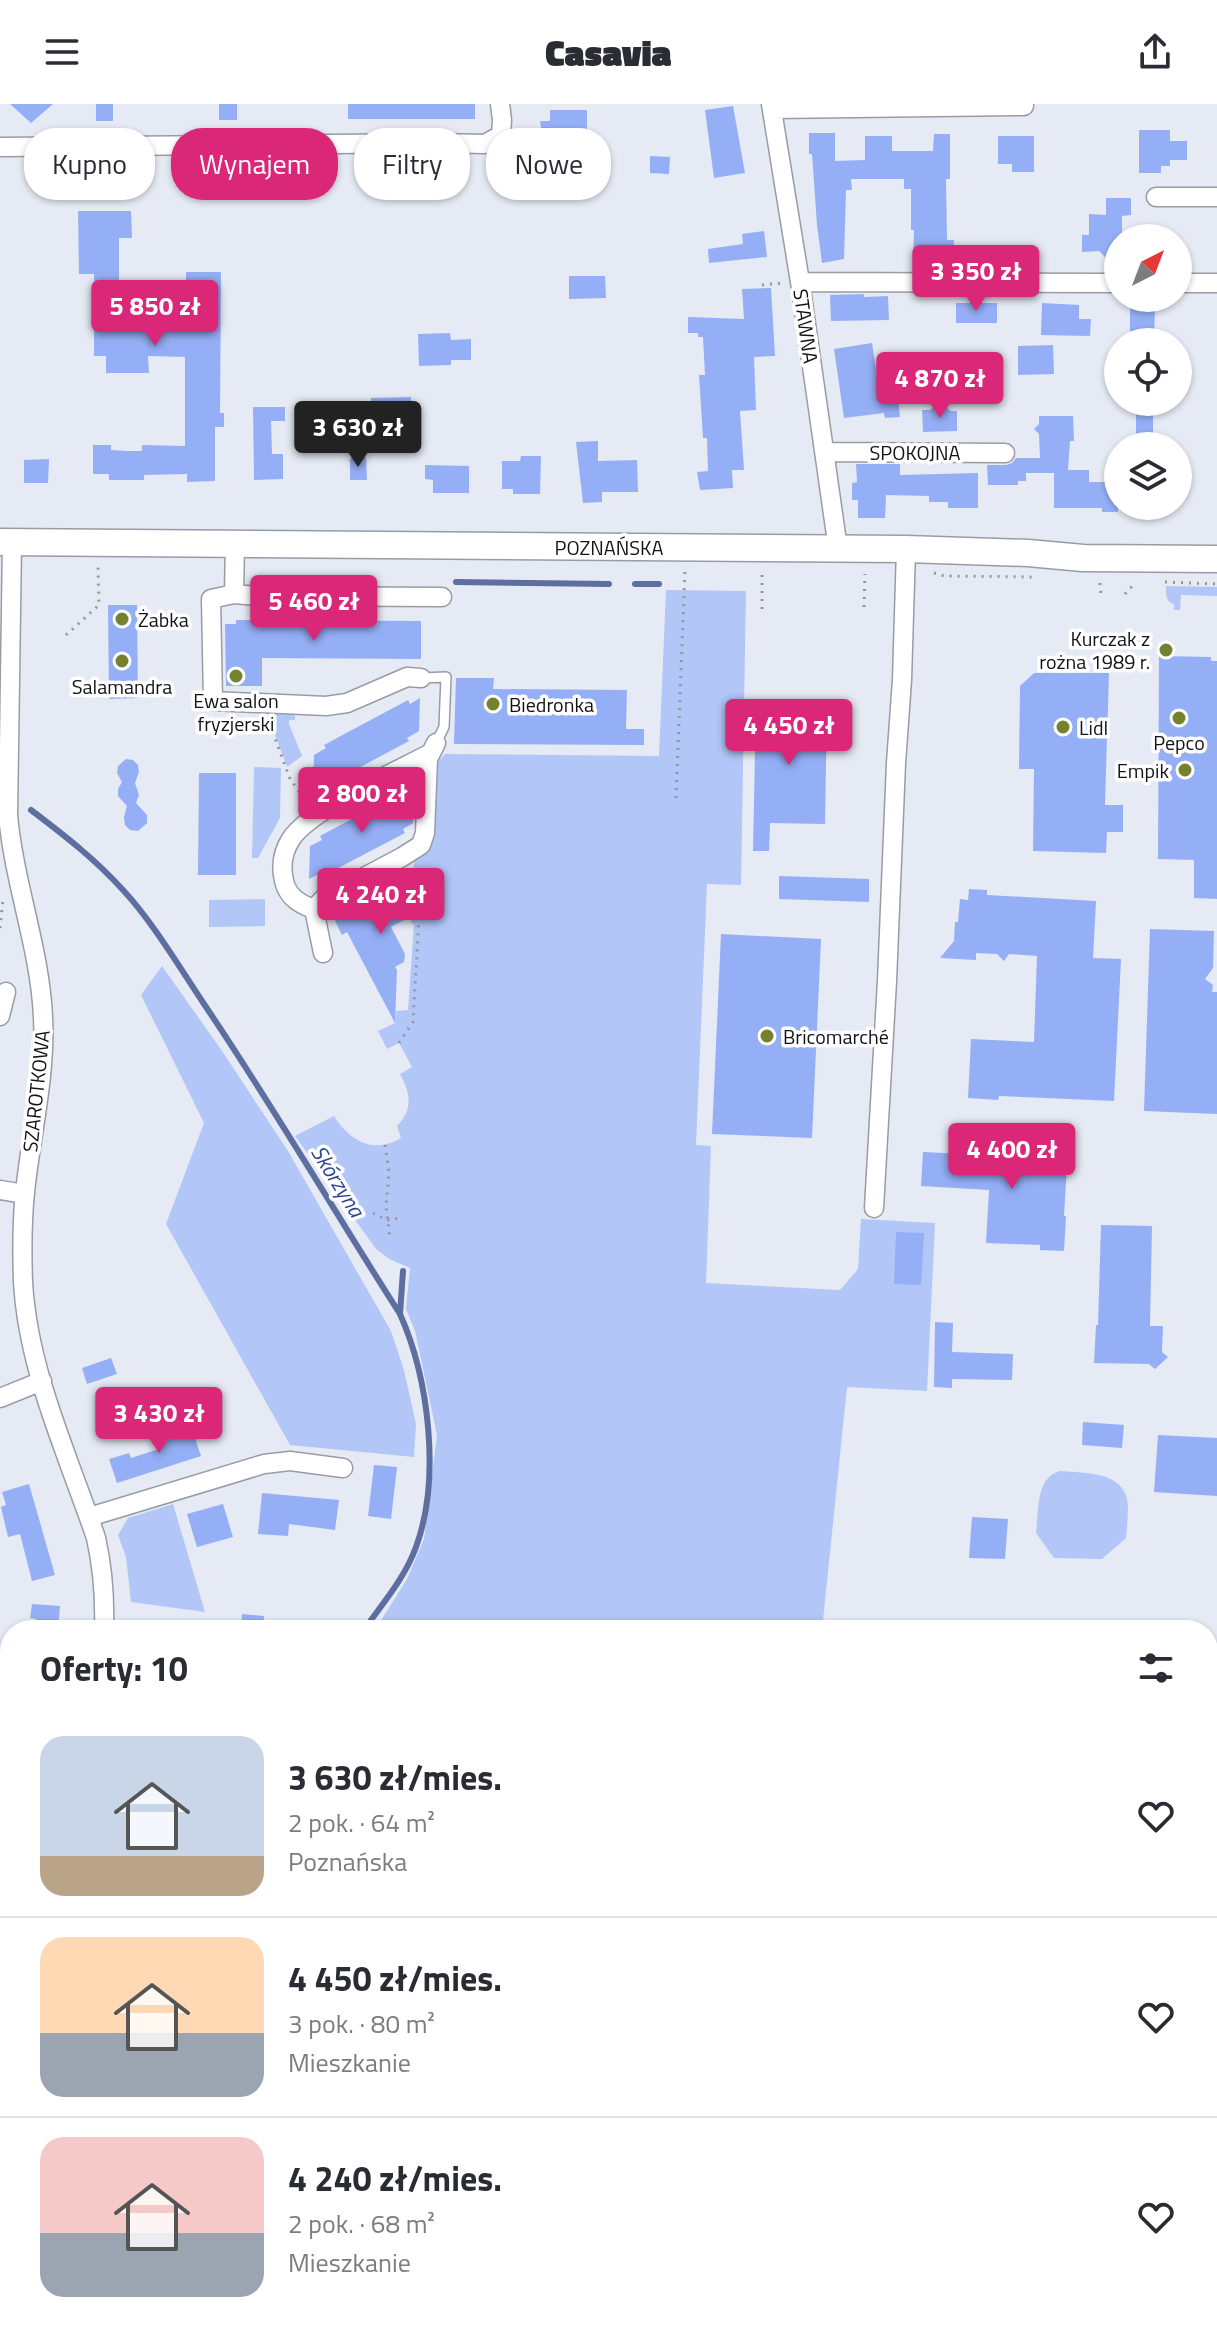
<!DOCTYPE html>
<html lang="pl">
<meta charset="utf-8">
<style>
:root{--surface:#fff;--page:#f2f2f3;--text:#2b2b33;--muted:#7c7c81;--line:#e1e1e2;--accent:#db2777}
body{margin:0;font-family:"Titillium Web",sans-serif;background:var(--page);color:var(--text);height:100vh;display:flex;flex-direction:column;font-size:30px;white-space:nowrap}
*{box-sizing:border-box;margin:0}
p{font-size:26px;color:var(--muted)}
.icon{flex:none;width:44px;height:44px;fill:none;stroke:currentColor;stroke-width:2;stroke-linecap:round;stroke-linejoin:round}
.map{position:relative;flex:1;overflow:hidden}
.drawer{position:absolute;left:0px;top:1516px;width:1218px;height:712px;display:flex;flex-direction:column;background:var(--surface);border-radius:32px 32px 0 0;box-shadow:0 2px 6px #0004}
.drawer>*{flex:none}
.top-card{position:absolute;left:24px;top:24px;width:800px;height:72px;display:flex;gap:16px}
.needle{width:52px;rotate:42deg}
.controls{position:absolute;left:1104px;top:120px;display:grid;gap:16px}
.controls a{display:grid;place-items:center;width:88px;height:88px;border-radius:50%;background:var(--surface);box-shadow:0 2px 6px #0004;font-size:40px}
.price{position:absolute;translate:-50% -68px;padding:0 18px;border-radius:8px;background:var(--accent);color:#fff;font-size:26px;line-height:52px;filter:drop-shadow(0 2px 4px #0008)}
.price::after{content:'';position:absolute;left:50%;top:48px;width:24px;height:18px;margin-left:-12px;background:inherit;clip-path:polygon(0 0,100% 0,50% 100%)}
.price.selected{background:#222;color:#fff}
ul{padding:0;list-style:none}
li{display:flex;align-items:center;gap:24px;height:200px;padding:0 40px}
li+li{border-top:2px solid var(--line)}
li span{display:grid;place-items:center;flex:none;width:224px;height:160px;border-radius:24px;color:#555}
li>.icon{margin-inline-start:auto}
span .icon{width:96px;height:96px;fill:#fffc;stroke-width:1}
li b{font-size:34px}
h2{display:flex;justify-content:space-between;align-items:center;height:96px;padding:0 40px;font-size:34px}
.chip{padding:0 28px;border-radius:32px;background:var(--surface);box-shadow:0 2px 6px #0004;font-size:28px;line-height:72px}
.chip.selected{background:var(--accent);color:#fff}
header{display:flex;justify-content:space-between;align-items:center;height:104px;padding:0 40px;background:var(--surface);font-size:36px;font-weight:800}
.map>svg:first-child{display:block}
.green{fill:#b2c6f8}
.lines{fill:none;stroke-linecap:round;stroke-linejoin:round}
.stream{stroke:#5d6fa1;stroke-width:6}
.building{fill:#95aff6}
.lane-casing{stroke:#989ca5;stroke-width:12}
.street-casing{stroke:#989ca5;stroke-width:21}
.secondary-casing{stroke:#989ca5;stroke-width:29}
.path{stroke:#94979e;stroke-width:3;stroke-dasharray:2 6;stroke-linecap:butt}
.lane{stroke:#fff;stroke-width:9}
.street{stroke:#fff;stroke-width:18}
.secondary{stroke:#fff;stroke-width:26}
.poi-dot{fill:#748230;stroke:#fff;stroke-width:3}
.labels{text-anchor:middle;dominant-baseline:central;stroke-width:7;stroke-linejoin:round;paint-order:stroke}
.street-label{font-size:20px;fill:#121316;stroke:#fff}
.poi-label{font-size:20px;fill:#121316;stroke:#fff;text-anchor:start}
.water-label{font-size:22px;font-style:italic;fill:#2c4395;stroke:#fff}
</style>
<header><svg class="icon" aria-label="menu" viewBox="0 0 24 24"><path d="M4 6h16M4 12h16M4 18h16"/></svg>Casavia<svg class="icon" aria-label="share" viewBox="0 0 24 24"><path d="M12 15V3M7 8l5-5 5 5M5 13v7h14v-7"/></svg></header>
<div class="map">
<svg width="1217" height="2228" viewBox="0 0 1217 2228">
<rect width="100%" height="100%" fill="#e6eaf4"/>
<path class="green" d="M1166,482L1217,483V492L1181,491L1180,506H1174V500C1165,497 1166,490 1166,482Z
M666,486L746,487L741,781L707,780L696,1041L711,1042L706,1179L840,1186L858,1165L861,1115L935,1119L927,1287L847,1283L822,1526H375L407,1475L424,1435L437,1331L415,1227L406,1205L410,1164L389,1155L376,1145L295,1032L334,1012C349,1036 373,1051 401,1034L397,1022C413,1005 411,990 400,970L412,963L399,939L387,945L378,927L395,919L396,907L408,906L414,820L411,819L414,755L434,735L435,661L445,650L659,652Z
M274,608H295V616H289V620L302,652L287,663L274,628L267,617Z
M254,663L281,664L280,714L258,754H252Z
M265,795V822L209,823V796Z
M162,862L222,947L288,1047L391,1227L404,1266L416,1320L414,1353L290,1341L166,1120L204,1019L141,891Z
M1060,1367C1085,1369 1126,1367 1128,1401C1128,1412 1127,1423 1126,1434L1102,1455L1054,1454L1036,1429C1039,1408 1035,1374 1060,1367Z
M173,1400L205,1508L131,1498L126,1453L118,1431L128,1414Z
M1208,2147L1217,2148V2228H515L504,2218H1208Z"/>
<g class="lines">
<path class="stream" d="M456,478L609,480
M635,480H659
M31,706C64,731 95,755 123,786C152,817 180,864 204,900C273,1002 334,1107 400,1210C429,1275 441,1375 416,1443C405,1474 382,1500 364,1526
M400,1210L403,1167
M487,2218L497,2228"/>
</g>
<path class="building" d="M10,0H53L31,19Z
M96,0H113V17H96Z
M219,0H237V16H219Z
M348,0H475V15H348Z
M733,2L745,69L714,74L705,6Z
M550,6H587V29H567L575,78L551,82L540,17H550Z
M1139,26H1170V37H1187V56H1170V62H1161V69H1139Z
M809,29H835V57L865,56V32H892V47H933L934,30H950V75H946L947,136H954L953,160L913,158L914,126H911V85H904V75H851L852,86H846L844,155L822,159L817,121L812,50H809Z
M998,32H1034V68H1012V60H998Z
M650,52L670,53L669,70L650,69Z
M1106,94H1131V111L1122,112V134H1118V144L1106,154L1099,147L1082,148V131H1089V110L1106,111Z
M78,107H131L132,134H119V180L186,181V168H221L220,309H224V323H215V377L187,378V370L144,371V376H109V370H93V341H111V346L126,347H142V341L185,342V253L148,252L149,269H106V252H94V170H79Z
M764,127L767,153L709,159L708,145L743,140L742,130Z
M569,172H605L606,194L569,195Z
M771,184L775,252L754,253L756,306L740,307L744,366H732L733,384L700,386L697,368L708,367L707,334H703L699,271H705L703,233H698V229H688V213L744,215L742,185Z
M864,190V193L888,192L889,216L831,217L830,191Z
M956,199H997V219H956Z
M1042,199L1079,201V215H1091L1090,232L1041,231Z
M1130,204H1155L1154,236H1130Z
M450,229L451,236L471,235V256H451V261L419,262L418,230Z
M872,239L879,285L897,284L900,313L885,314L884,309L844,314L834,245Z
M1053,241L1054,270L1018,271V242Z
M411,293V316L372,317L371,294Z
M936,301H945L950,307H957V327L923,328L922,306H930Z
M253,303H285V317H271L272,350H283V375L254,376Z
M1136,306H1153V342H1136Z
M1039,312H1073L1074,337H1070L1068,366H1089V378H1118V408H1102V404H1054V369H1026V377H1018V381H988L987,361H1006L1012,359L1016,354H1040L1039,330L1034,325L1039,320Z
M598,337V357L637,356L638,388H602V398L583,399L576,338Z
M521,352H541L540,390H513V385H502V357H520Z
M366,353L367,376H350V354Z
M49,355L48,379H24V356Z
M856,360H900V371L978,369V404H948V398H929V392L886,391L885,414H858V396H852V379L857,378Z
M425,361L469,362V389H433V376L425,375Z
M108,501H137L138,594L109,595Z
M236,516L421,517V555L262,554V582H226L225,520H236Z
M1159,552L1211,553V557H1217V795L1194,794V756L1158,755Z
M1034,569H1109L1105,701H1123V728H1107L1106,749L1033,747L1034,665H1019L1020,582Z
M456,574H494L493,585L627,586L626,625H644V641L454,640Z
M420,594L419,627L407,634L409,637L325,682L323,678L313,683L314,651L326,644L324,641L408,596L410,600Z
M756,598L827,600L825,720L770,719L769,747H753Z
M126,655L133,656L138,661L139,668L135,679L139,691L136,699L147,711V719L138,727L130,726L125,721L124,713L127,702L118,692V685L122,678L117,669L118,662Z
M199,669H236V771H198Z
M404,687L406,691L415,687L413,719L403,725L405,729L321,773L319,770L309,775L310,742L322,736L320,732Z
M414,771L412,812L391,823L405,850L404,858L395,863L397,866L395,919L347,828L342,831L335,817L343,812L342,809Z
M779,772L869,775V798L779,795Z
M969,785L987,786V791L1096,797L1093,854L1121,855L1114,997L999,992L998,996L968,994L971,935L1034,938L1037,852L1009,850L1004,857L997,850L976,849V856L940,854L954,837L955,818H958L960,795L968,796Z
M1150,825L1214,827L1213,864L1205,875L1213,881L1212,888H1217V1010L1144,1007Z
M721,830L821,835L812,1034L712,1030Z
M1044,1028L1069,1029L1064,1112H1066L1064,1147L1040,1146V1141L986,1139L989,1086L921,1082L923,1048L1042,1054Z
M1101,1121L1152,1122L1150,1222H1163L1162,1248L1168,1253L1155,1265L1149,1260L1094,1259L1096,1221H1098Z
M896,1128L924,1129L921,1181L894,1180Z
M935,1218L953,1219L952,1248L1013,1250L1012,1276L952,1275V1284L934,1283Z
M111,1254L117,1270L87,1280L82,1264Z
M126,1302L132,1317L102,1328L96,1313Z
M1083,1318L1124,1321L1122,1344L1082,1341Z
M190,1319L201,1352L117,1379L109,1355L129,1349L131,1354L162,1344L158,1329Z
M1158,1331L1217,1334V1392L1154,1388Z
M374,1361L397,1363L391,1415L368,1412Z
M29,1380L55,1471L32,1477L20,1430L8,1433L1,1403L6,1401L2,1388Z
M262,1389L339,1396L335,1426L289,1420L288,1432L258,1430Z
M223,1400L233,1433L197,1443L187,1410Z
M972,1413L1008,1415L1005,1455L969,1454Z
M32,1500L60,1502L58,1526H35L36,1515L30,1514Z
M242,1510L264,1512L263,1526H241Z"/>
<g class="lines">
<g class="lane-casing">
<path id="lane" d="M421,574L446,573L444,623L436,639"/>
</g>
<g class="street-casing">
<path id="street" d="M771,0L800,178L838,445
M772,5L1024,2
M0,43L438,39L485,40L501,31L502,16L500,0
M1156,93H1217
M800,178L1118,179
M1178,179H1217
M824,348L1005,349
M12,438L8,711C14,779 40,845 43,913C46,972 31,1030 25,1088C22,1117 22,1149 23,1178C28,1267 68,1351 96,1434C103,1465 105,1494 104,1526
M234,490L235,439
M421,574L407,573L347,599L326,602L213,597L211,495L234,490L257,492L442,493
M314,805C296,799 285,790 283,771C281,758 284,746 291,735C310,706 395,668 429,650
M323,849L314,805L323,795L402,753L421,741L425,729L428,655L436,639
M0,912L6,888
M0,1086L25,1090
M874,1104L887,877L896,659L902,576L906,445
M0,1294L42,1277
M89,1413L264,1360L290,1357L343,1364
M0,1770L10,1771
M0,1939L10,1940
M0,2114L10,2113
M35,2228L38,2218
M246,2228L247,2218
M407,2228V2220"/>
</g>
<g class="secondary-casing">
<path id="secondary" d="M0,438L906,445L1028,449L1083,454L1217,455"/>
</g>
<path class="path" d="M762,181L782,179
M934,469L944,472L1034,473
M1165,478L1217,480
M1100,479L1101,490
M1125,490L1134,480
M864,503L865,470
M762,505V467
M66,531L99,501L98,461
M260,618L273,629L290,675L305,696
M676,694L685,466
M0,824L3,795
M399,939L413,918L422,761
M385,1041L389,1067L386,1103L390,1134
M373,1109L387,1116L400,1114"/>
<use href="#lane" class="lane"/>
<use href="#street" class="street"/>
<use href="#secondary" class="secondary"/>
</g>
<g class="poi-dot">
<circle cx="122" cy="515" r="8"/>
<circle cx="1166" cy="546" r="8"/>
<circle cx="122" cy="557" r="8"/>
<circle cx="236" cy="572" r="8"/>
<circle cx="493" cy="600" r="8"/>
<circle cx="1179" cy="614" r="8"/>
<circle cx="1063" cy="623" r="8"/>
<circle cx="1185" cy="666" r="8"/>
<circle cx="767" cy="932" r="8"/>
</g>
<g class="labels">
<g class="street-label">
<text transform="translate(806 222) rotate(82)">STAWNA</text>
<text x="915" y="348">SPOKOJNA</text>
<text x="609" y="443">POZNAŃSKA</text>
<text transform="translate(36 987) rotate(-84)">SZAROTKOWA</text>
</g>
<g class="poi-label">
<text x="138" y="515">Żabka</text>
<text x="1150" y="534" text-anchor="end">Kurczak z<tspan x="1150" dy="23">rożna 1989 r.</tspan></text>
<text x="122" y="582" text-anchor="middle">Salamandra</text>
<text x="236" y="596" text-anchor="middle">Ewa salon<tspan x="236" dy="23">fryzjerski</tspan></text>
<text x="509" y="600">Biedronka</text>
<text x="1079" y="623">Lidl</text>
<text x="1179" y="638" text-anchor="middle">Pepco</text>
<text x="1169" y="666" text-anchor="end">Empik</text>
<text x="783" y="932">Bricomarché</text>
</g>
<g class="water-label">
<text transform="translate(338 1077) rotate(58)">Skórzyna</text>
</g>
</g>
</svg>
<div class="controls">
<a><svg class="needle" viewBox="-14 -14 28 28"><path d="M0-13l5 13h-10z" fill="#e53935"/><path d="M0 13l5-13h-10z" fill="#7c7c81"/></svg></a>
<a><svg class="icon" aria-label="locate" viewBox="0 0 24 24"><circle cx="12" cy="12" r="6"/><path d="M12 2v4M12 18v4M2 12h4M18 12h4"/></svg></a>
<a><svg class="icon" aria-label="layers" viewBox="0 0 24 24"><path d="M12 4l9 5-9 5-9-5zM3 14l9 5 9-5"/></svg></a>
</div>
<b class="price" style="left:976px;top:209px">3 350 zł</b>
<b class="price" style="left:155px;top:244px">5 850 zł</b>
<b class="price" style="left:940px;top:316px">4 870 zł</b>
<b class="price selected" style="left:358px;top:365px">3 630 zł</b>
<b class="price" style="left:314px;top:539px">5 460 zł</b>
<b class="price" style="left:789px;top:663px">4 450 zł</b>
<b class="price" style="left:362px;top:731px">2 800 zł</b>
<b class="price" style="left:381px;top:832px">4 240 zł</b>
<b class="price" style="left:1012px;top:1087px">4 400 zł</b>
<b class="price" style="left:159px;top:1351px">3 430 zł</b>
<div class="top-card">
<a class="chip">Kupno</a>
<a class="chip selected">Wynajem</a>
<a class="chip">Filtry</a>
<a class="chip">Nowe</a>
</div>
<section class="drawer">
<h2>Oferty: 10<svg class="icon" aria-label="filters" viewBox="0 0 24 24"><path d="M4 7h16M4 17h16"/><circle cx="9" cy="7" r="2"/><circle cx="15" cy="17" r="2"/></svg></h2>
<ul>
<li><span style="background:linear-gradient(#c9d6e8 75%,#b9a48a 0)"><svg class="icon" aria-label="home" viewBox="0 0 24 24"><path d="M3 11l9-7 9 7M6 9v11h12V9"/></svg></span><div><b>3 630 zł/mies.</b><p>2 pok. · 64 m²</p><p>Poznańska</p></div><svg class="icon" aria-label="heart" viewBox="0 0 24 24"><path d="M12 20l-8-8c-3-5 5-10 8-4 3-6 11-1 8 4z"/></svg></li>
<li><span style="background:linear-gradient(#ffd9b3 60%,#9aa5b1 0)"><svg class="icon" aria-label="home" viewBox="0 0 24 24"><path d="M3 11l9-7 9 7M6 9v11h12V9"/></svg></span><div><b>4 450 zł/mies.</b><p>3 pok. · 80 m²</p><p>Mieszkanie</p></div><svg class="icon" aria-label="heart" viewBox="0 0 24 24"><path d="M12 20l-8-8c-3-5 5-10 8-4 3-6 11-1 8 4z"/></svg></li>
<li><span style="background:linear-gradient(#f6c9c9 60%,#9aa5b1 0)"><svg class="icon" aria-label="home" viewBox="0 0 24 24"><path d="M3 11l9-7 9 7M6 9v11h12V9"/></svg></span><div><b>4 240 zł/mies.</b><p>2 pok. · 68 m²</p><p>Mieszkanie</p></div><svg class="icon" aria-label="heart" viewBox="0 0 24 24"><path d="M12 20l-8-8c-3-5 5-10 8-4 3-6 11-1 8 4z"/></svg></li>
</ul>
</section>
</div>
